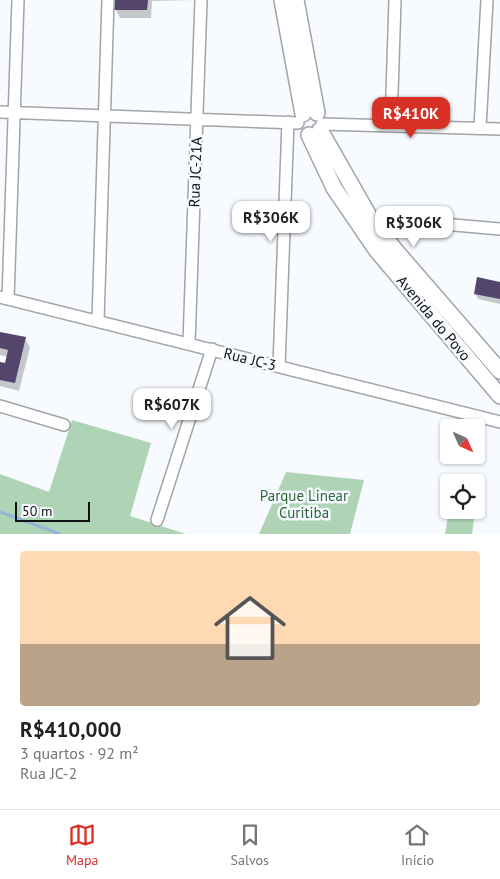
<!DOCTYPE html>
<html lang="pt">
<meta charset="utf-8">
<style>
:root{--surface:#fff;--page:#f2f2f2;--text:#202124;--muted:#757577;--line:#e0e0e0;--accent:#d93025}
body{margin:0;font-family:"PT Sans",sans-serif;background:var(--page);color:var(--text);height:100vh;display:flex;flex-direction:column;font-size:19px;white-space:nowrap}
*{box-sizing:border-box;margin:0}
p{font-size:16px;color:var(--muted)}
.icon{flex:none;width:28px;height:28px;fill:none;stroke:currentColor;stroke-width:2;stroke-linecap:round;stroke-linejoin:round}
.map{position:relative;height:534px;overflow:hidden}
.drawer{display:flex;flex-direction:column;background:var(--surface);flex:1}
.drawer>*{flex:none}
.needle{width:32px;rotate:135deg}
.tools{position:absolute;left:440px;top:419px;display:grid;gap:10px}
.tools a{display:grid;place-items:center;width:45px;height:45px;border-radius:5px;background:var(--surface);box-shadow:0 1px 4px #0004;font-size:25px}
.scale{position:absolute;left:15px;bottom:12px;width:75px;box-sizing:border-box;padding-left:5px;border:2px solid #121214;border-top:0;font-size:14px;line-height:18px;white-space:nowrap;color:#121214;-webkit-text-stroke:4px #f7fafe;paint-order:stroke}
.price{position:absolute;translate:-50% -42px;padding:0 11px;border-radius:10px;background:#fff;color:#222;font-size:16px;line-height:32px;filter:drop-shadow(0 1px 2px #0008)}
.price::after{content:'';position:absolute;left:50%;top:30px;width:15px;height:11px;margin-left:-8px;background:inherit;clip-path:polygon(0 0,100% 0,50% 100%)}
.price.current{background:var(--accent);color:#fff}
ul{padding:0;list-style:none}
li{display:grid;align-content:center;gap:10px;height:265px;padding:0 20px}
li span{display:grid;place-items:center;height:155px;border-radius:5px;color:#555}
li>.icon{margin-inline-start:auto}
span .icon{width:90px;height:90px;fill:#fffc;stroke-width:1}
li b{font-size:21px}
.tab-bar{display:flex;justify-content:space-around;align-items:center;height:70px;border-top:1px solid var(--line);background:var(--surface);font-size:14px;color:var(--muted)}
.tab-bar a{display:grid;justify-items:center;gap:2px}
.tab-bar .current{color:var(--accent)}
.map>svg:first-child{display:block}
.green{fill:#afd4b5}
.shadow{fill:#0003}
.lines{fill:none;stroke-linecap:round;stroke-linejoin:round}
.stream{stroke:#90b6d9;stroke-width:3}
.building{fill:#53456b}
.minor-casing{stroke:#a2a4a8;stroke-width:14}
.major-casing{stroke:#a2a4a8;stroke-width:18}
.minor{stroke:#fff;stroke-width:11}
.major{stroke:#fff;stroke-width:15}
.labels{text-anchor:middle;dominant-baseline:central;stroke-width:5;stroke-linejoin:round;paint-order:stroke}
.street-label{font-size:15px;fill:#121214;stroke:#f7fafe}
.park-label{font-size:15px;fill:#2b6639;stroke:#f7fafe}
</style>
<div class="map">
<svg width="500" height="534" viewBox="0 0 500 534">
<rect width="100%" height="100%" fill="#f7fafe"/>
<path class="green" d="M72,420L151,443L130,516L186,534H0V474L49,492Z
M286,472L364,480L350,534H259Z
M449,510H475L472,534H445Z"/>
<path class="shadow" d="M116,0H194L152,1L151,18H120L116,10Z
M500,283V304L478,299L475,293Z
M0,333L25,339L30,347L19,391L0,386V363L6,365L8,357L0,355Z"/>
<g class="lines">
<path class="stream" d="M0,512L60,534"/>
</g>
<path class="building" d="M115,0H148L147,10H114Z
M477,277L500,282V299L474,294Z
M0,332L26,337L15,383L0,380V362L5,363L8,350L0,348Z"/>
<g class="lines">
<g class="minor-casing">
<path id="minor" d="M0,112L298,123
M322,124L500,129
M391,125L395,0
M480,128L487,0
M385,237L395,227L409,221L500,229
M0,297L500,422
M8,299L18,0
M98,321L108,0
M189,343L201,0
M279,366L288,122
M0,406L64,425
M157,520L212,349"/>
</g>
<g class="major-casing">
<path id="major" d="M282,0L303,114
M296,0L317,113
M320,130L369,216L396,251L500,371
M309,135L334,188L377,251L500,396"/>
</g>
<use href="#minor" class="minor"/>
<use href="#major" class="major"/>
</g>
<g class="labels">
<g class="street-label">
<text transform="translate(195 172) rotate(-88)">Rua JC-21A</text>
<text transform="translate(434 318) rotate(50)">Avenida do Povo</text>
<text transform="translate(250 359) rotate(14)">Rua JC-3</text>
</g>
<g class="park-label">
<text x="304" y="495">Parque Linear<tspan x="304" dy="17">Curitiba</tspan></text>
</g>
</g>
</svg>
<div class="tools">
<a><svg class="needle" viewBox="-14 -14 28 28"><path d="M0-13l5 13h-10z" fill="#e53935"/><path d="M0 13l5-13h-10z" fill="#757577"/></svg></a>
<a><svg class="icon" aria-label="locate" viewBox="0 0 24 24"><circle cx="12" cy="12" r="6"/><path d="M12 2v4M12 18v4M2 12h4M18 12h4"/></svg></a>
</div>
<div class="scale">50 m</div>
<b class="price current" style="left:411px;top:139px">R$410K</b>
<b class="price" style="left:271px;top:243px">R$306K</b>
<b class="price" style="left:414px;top:248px">R$306K</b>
<b class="price" style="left:172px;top:430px">R$607K</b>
</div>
<section class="drawer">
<ul>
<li><span style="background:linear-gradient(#ffd9b3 60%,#b9a48a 0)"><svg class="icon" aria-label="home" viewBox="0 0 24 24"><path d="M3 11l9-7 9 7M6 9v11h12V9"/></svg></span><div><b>R$410,000</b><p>3 quartos · 92 m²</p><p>Rua JC-2</p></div></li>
</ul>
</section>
<nav class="tab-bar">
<a class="current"><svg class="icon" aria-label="map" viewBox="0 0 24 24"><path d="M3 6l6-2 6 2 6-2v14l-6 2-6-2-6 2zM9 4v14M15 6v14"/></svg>Mapa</a>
<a><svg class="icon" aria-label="saved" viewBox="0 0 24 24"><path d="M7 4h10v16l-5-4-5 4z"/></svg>Salvos</a>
<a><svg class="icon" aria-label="home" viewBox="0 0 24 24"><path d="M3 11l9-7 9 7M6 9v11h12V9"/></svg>Início</a>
</nav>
